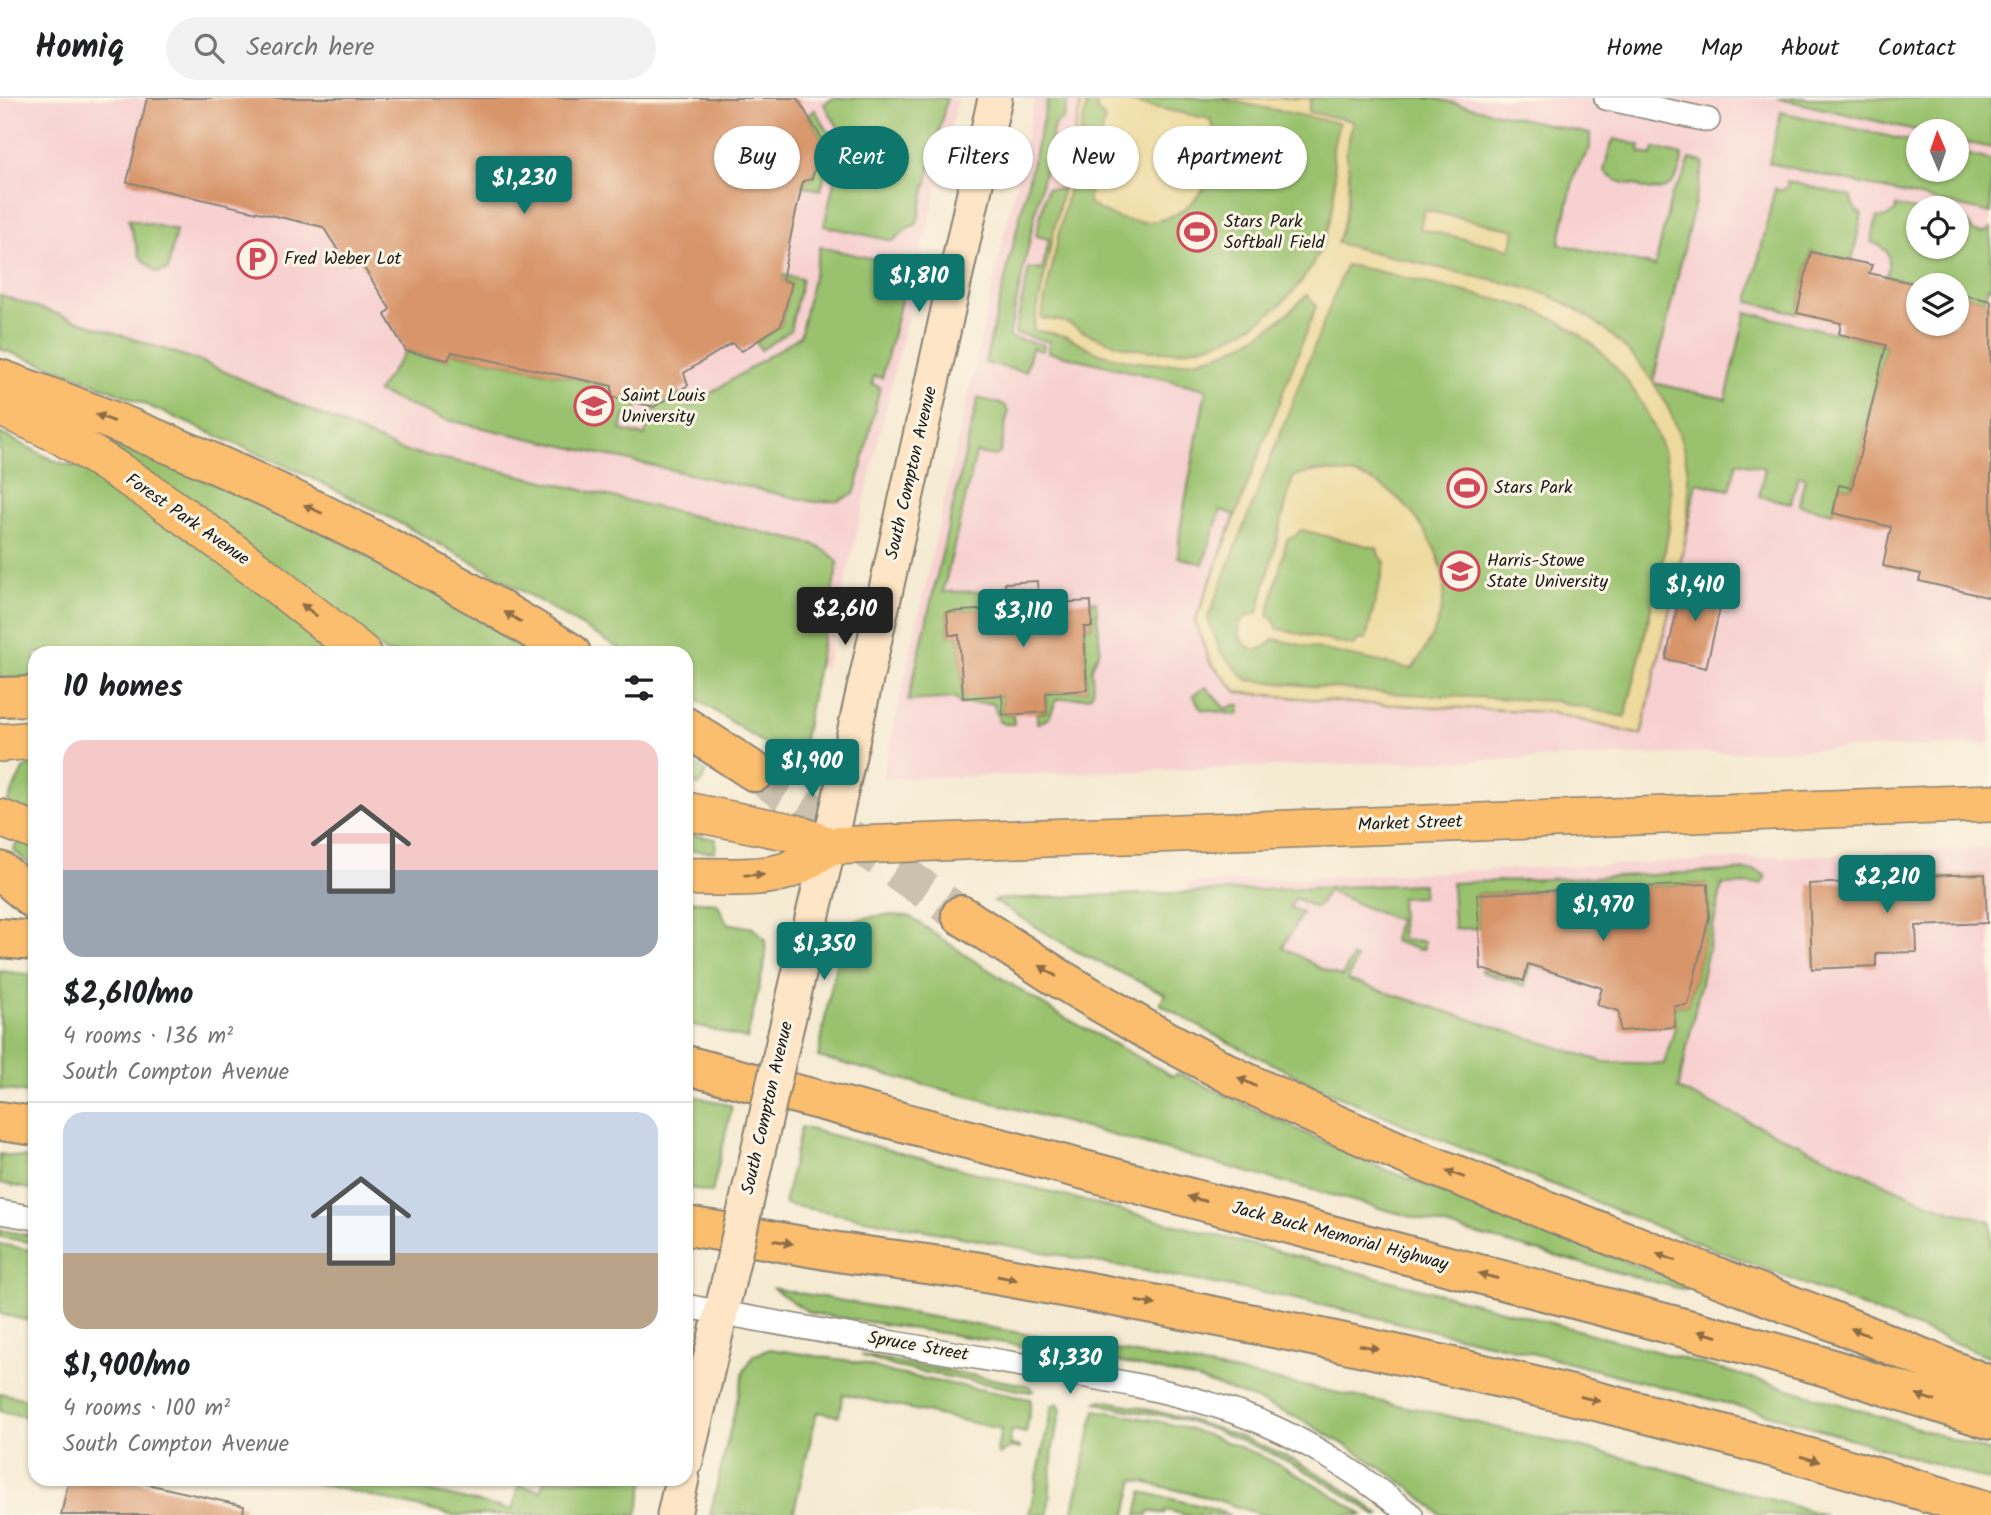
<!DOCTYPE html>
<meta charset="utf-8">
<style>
:root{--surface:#fff;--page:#f2f2f2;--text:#202124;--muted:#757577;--line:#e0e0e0;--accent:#0f766e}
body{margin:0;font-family:Kalam,sans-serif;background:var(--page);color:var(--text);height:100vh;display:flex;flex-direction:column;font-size:26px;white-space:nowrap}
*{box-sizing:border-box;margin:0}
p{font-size:23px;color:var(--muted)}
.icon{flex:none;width:38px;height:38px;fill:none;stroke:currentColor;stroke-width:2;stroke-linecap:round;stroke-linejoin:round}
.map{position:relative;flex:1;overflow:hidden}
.sheet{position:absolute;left:28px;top:548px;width:665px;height:840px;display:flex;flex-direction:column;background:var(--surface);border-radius:21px;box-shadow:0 2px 5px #0004}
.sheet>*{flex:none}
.guide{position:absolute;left:714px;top:28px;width:665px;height:63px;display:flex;gap:14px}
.needle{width:46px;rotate:358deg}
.fabs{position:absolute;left:1906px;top:21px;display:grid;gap:14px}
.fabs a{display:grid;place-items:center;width:63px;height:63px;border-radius:50%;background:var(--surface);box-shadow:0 2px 5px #0004;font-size:35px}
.price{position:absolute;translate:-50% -60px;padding:0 16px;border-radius:7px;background:var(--accent);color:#fff;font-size:23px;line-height:46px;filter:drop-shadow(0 2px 4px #0008)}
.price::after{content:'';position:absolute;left:50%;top:42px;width:21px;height:16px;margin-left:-10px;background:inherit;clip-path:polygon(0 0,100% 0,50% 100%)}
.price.current{background:#222;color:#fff}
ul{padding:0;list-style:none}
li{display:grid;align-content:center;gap:14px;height:371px;padding:0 35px}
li+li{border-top:2px solid var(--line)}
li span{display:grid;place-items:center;height:217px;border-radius:21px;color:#555}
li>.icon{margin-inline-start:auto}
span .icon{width:126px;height:126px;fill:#fffc;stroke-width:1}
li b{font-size:30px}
h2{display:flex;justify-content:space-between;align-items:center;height:84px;padding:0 35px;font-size:30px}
.pill{padding:0 24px;border-radius:32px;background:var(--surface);box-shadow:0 2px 5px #0004;font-size:24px;line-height:63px}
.pill.current{background:var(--accent);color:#fff}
header{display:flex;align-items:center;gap:42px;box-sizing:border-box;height:98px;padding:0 35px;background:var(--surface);border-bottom:2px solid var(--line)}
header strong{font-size:33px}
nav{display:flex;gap:38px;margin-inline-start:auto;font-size:24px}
.search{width:490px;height:63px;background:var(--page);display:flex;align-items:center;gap:18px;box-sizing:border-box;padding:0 24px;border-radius:38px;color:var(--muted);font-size:26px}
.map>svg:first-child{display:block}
.built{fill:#f7d0d0;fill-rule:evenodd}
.green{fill:#9ac26e;stroke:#5b6f45;stroke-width:2}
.sand{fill:#eeda9e;stroke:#857b5d;stroke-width:2;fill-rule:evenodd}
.building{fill:#d8956a}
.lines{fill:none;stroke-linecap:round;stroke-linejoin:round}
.highway-tunnel{stroke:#cac1ae;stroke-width:38;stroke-dasharray:38 19;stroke-linecap:butt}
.street-casing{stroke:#888377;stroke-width:26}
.secondary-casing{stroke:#888377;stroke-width:37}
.primary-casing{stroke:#888377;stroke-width:40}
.highway-casing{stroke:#888377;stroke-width:42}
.street{stroke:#fff;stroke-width:23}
.secondary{stroke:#fde5c5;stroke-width:33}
.primary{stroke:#fbbd6e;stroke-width:37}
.highway{stroke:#fbbd6e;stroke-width:38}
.secondary-bridge-casing{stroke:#888377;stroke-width:37;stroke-linecap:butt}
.secondary-bridge{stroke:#fde5c5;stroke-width:33}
.oneway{fill:#8c6c45}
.labels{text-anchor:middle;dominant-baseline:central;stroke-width:6;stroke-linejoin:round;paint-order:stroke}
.poi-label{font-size:18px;fill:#1c1c1c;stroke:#fcf5e5;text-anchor:start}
.street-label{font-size:18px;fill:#1c1c1c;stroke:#fcf5e5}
</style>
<header>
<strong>Homiq</strong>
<div class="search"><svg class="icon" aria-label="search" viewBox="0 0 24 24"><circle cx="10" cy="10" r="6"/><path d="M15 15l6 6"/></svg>Search here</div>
<nav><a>Home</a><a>Map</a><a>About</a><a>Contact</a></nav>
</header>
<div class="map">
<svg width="1991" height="1417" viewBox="0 0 1991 1417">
<rect width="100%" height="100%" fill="#fcf5e5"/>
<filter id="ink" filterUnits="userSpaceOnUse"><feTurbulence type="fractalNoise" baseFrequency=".0143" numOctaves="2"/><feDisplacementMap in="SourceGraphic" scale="14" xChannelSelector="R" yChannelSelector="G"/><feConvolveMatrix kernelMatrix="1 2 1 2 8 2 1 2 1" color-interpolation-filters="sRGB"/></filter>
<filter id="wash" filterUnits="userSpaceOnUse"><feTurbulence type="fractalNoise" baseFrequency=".00686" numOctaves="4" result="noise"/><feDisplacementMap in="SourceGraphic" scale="28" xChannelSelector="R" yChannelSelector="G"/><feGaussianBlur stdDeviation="1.57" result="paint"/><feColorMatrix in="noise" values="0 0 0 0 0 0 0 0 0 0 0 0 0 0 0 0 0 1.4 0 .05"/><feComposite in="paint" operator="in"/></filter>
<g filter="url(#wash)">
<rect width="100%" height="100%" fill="#f5ead2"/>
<path class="built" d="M0,0H958L825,572L400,352L203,264L0,197Z
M1035,0H1991V646L882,681ZM1918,33H1956V72H1918ZM1918,110H1956V149H1918ZM1918,187H1956V226H1918Z
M1991,750V1123L1949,1112L1301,868L1212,812L1188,793V785Z"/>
<path class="green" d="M834,0H947L917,126L909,129L893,143L824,128L844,39L824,6Z
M1048,0H1068L1064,20L1054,27L1009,239L1044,247L1043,253L1032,250L1026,273H1021L985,265Z
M1082,0H1238L1308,14L1311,0H1432L1590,36V50L1575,74L1559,146L1655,168L1672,96L1684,78L1690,61L1704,64L1653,285L1726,301L1746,214L1886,247L1852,390L1839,387L1833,415L1799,407L1805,379L1798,378L1791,405L1759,398L1765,370L1737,364L1730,392L1696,385L1686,439L1641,637L1549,614L1353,605L1237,594L1210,564L1195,524L1235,417L1221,412L1203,466L1178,459L1180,432L1206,291L1048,254L1050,244L1015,235L1029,170L1042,172L1049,141L1036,138L1047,90L1063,92Z
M1777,0H1991V50L1957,42L1956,33H1919Z
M815,12L833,41L821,92L802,88L803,83L812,81L822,42L808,17Z
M1781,14L1918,45V72H1956L1957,54L1991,62V115L1769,65Z
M1614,41L1640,47L1639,54L1652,58L1654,50L1682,57C1682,72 1673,93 1655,92C1649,92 1643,90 1638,88C1624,85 1614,84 1604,73L1609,52Z
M1787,83L1852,99V105L1857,114L1862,116L1852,163L1811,154L1797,215L1749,204L1775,90L1780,93L1787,89Z
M1896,108L1918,113V149H1956L1957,122L1968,125L1973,133C1981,136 1985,136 1991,130V189H1988L1985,202L1957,195L1956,187H1921L1886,179C1891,160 1892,151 1871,144L1877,119L1884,120L1895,113Z
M128,121L176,132L168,172L157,175L140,159Z
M820,149L888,164L894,181L904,190L882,280L874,278L872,286L880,289L858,384L854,396L838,403L814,404L443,321L377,294L406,253L448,262L452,254L612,288L638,305L636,317L625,316L621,332L645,338L649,321L656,322L654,309L678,294L689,309L800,238Z
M783,177L802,181L790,233L761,252L756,244L781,227L791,185L782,182Z
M0,197L203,264L400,352L480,368L813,446L829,455L838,464L802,651L796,658L789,662L686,594V555H627L480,468L379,414L300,374L128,299L75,277L0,251Z
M978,300L1005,307L1008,314L1000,355L996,358L976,355L943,494L1006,493L1007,510L947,514L949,537H959L963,599L1002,597L1003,617H1013L1014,626H1004L999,623L994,607L991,605L960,606L956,600L908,603Z
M82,328L313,429L447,500L530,555H386L270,465Z
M0,335L57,364L82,370L221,461L345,555H35V579L0,581Z
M1091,503H1096L1100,550C1099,558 1092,564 1092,572C1092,581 1094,588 1092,596L1087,599L1058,601C1048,613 1057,620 1037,625V615L1047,614L1046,595L1087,592L1084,529H1092Z
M1206,589L1225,611L1235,607H1240L1238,617L1201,611L1193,597Z
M686,660L706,674L700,687L686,684Z
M35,663V719L5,709L23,671Z
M686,736L716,741L715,754L686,752Z
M18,743L35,747V771L13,752Z
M1755,772L1765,777V781L1761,786L1722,787L1678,991L1921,1102L1949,1112L1991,1123V1259L1665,1132L1415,1031L1323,991L1220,940L1160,906L1165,896L1076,853L994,803L1000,801L1423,786L1422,799L1400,800L1402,842L1424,843V850L1420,852L1393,843L1398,822L1369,811L1328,792L1318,809H1314L1295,800L1290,809L1302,815L1283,849L1322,871L1342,879L1352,859L1356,861L1348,882L1604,964L1664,966L1675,929L1674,908L1688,907L1709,819L1707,786L1477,796L1479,830L1454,831L1452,785Z
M686,803L717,805L727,825L753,830L765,841L766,859L747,941L686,925Z
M888,817L909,818L967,858L1058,916L1173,978L1178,975L1360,1061L1473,1107L1689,1187L1686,1192L1588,1167L979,1001L818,959C824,933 836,834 856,823C865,818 878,818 888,817Z
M1560,856L1561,877L1532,866L1525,888L1481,874V871L1523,883L1531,857Z
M0,873L35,877V996L0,991Z
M686,996L732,1008L712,1095L686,1089Z
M801,1029C1017,1085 1233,1141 1449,1198C1631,1246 1813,1294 1991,1354V1383L1776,1318L1519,1252L1290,1200L784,1106Z
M0,1056L35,1061V1092L0,1085Z
M0,1132L35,1138V1145L0,1139Z
M0,1146L35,1153V1247L31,1244L34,1224L0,1216Z
M772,1190L1236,1274L1436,1315L1629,1361L1825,1417H1441L1409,1389L1359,1355L1302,1322L1246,1298L1193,1280L1118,1264L967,1239L810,1215Z
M770,1251L862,1265L894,1275L1030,1301L1031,1304L1026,1335L1012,1332L1009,1346L1020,1349V1351L1011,1349L999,1357L997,1353L1001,1331L843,1296L839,1318L817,1314L793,1417H710L744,1273L754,1257Z
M861,1257L1026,1287L1031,1289L1034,1293L1030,1294L896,1269Z
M0,1295L35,1303V1321L0,1313Z
M1102,1302C1206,1321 1296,1351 1380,1417H1375C1318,1376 1254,1343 1186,1323C1159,1315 1122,1314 1097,1304Z
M1058,1305L1061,1311L1053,1350L1048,1417H1029L1052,1308Z
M1095,1312C1125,1317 1156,1321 1185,1330C1250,1348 1308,1379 1363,1417H1262L1211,1400L1134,1382L1126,1417H1072Z
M298,1381H374L512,1412L519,1387L541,1393L544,1381H645L637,1417H451Z
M1142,1394L1206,1409L1230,1417H1186L1166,1412L1165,1416L1149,1413L1148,1417H1137Z"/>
<path class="sand" d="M1082,0H1088L1041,220C1050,222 1060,222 1068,225C1073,227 1077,231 1082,233C1100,241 1118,248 1137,251C1220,266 1310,207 1329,126C1333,110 1335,94 1335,78C1335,69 1332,60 1333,51C1334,43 1337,34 1339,25L1217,0H1311L1308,14L1353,23L1346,54L1349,73L1348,99L1344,123L1337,145C1384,157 1430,168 1477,179C1504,185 1534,190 1559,202C1626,235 1678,300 1688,375C1690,396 1688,418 1686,439L1641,637L1549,614L1353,605L1237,594L1210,564L1195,524L1316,208L1307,197C1251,255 1183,281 1103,256C1090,252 1078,243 1065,238C1055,235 1043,234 1033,232ZM1346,167C1378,172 1412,182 1444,189C1475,197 1517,204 1546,217C1615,247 1669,327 1671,401C1671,437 1660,472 1652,506C1643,543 1635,582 1625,619L1554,603L1386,595L1247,582L1221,555L1208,520Z
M1096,0H1128L1129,4L1210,21C1219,39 1218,60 1210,78C1185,131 1133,135 1088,105L1105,20C1097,15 1096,10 1096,0Z
M1424,112L1515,132L1511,151L1420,131Z
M1316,373C1337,374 1359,375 1378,386C1411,404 1445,454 1444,492C1443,522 1429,547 1412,571L1274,541C1248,573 1219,520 1258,515L1293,379ZM1301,432L1377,450L1379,458L1385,464L1366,541L1358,542L1354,548L1278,531L1274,523L1268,517L1287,441L1295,438Z"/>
<g id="blocks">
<path class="building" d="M147,0H797L822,41L812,81L803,83L792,132L782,182L792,185L781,227L742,253L732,245L684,275L688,287L654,309L612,299V288L452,254L448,262L406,253L385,217L390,211L359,162L347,166L323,129L127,84Z
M1811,154L1872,167L1869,175L1921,187H1918V226H1956V195L1991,203V500L1919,483L1921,476L1883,468L1891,429L1833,415L1839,387L1852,390L1886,247L1839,236L1841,225L1797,215Z
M1684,480L1725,489L1706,570L1666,561Z
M1037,483L1039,506L1091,503L1092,529H1084L1087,592L1046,595L1047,614L1003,617L1002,597L963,600L959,537H949L947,514L1007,510L1005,485Z
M1985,776L1987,825L1916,828L1917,854L1876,855V868L1812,871L1809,786L1853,784V780Z
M1708,786L1709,819L1688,907L1674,908L1675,929L1620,933L1619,913L1597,907L1602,890L1528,866L1524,883L1481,871L1477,796Z
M69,1381H125L244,1408L243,1417H61Z"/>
</g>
</g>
<g filter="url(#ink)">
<use href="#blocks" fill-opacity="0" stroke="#888377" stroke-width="2"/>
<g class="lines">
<path class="highway-tunnel" d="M755,674L961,817"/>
<g class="street-casing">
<path id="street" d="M1606,0L1708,22
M0,1114L35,1120
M686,1208C794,1229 902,1246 1010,1265C1088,1278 1169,1290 1243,1317C1305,1339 1360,1377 1411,1417"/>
</g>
<g class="secondary-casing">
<path id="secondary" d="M784,940L829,748L995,0
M686,1363L728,1185
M674,1417L682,1381"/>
</g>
<g class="primary-casing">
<path id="primary" d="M0,309C21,319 43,328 63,339C169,401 266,478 362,555
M0,645L35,642
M686,713L795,735L829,748L1991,705
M0,720L35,733
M686,779C716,778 758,782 786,773C802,767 815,758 829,748"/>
</g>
<g class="highway-casing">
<path id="highway" d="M0,281C200,351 392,442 571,555
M0,599L35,598
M686,629L755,674
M686,714L691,715
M0,773L35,802
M961,817L1057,879L1145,931L1235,979L1328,1023L1418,1062L1699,1172L1825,1220L1991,1288
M0,840L35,843
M686,967L1722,1240L1823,1268L1991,1322
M0,1023L35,1028
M686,1128C735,1135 783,1145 832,1153C883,1161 934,1166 985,1175C1325,1235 1662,1310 1991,1414"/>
</g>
<use href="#street" class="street"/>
<use href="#secondary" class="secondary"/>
<use href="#primary" class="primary"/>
<use href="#highway" class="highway"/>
<g class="secondary-bridge-casing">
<path id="secondary-bridge" d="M728,1185L784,940"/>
</g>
<use href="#secondary-bridge" class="secondary-bridge"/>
</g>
<defs><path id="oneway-solid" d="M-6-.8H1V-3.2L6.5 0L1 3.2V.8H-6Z" transform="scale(1.75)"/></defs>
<g class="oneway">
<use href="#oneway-solid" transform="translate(105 320) rotate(-159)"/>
<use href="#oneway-solid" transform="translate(313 411) rotate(-155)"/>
<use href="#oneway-solid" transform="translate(309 512) rotate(-142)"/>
<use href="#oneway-solid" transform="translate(513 519) rotate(-149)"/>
<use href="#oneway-solid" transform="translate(754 777) rotate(-1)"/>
<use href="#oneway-solid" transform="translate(1048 873) rotate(-147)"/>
<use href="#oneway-solid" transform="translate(1247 984) rotate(-154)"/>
<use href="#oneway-solid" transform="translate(1455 1076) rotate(-159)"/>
<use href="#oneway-solid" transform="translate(1197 1101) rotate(-165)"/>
<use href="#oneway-solid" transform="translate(783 1144) rotate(10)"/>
<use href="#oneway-solid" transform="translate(1666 1159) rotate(-158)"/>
<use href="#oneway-solid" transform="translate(1488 1178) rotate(-165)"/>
<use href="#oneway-solid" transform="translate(1007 1180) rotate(11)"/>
<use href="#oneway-solid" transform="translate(1146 1205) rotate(10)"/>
<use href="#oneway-solid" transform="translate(1860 1234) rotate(-158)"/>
<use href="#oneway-solid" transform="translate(1708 1236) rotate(-165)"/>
<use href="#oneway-solid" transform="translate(1369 1249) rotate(12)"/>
<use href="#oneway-solid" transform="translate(1926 1300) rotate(-162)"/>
<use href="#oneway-solid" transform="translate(1590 1301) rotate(14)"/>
<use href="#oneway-solid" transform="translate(1810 1361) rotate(16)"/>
</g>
</g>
<defs>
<g id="stadium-ring" transform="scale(2.0125)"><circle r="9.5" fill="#fcf5e5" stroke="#d1495b" stroke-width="1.5"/><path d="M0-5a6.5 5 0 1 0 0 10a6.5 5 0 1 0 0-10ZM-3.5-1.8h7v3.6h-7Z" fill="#d1495b"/></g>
<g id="parking-ring" transform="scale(2.0125)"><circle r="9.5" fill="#fcf5e5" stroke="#d1495b" stroke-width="1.5"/><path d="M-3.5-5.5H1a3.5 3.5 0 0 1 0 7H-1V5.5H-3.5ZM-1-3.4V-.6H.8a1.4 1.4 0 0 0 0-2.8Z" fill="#d1495b"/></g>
<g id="university-ring" transform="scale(2.0125)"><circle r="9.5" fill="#fcf5e5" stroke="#d1495b" stroke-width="1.5"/><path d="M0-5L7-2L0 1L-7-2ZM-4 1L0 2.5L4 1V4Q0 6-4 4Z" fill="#d1495b"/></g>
</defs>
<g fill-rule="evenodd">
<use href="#stadium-ring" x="1197" y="134"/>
<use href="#parking-ring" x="257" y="161"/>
<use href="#university-ring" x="594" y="308"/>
<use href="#stadium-ring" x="1467" y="390"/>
<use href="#university-ring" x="1460" y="473"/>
</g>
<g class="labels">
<g class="poi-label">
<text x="1224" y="124">Stars Park<tspan x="1224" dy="21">Softball Field</tspan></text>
<text x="284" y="161">Fred Weber Lot</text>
<text x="621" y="298">Saint Louis<tspan x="621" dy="21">University</tspan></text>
<text x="1494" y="390">Stars Park</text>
<text x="1487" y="463">Harris-Stowe<tspan x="1487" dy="21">State University</tspan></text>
</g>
<g class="street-label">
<text transform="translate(912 375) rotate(-77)">South Compton Avenue</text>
<text transform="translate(187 422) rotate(35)">Forest Park Avenue</text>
<text transform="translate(1410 726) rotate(-2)">Market Street</text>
<text transform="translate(768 1010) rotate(-77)">South Compton Avenue</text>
<text transform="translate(1340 1139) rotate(15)">Jack Buck Memorial Highway</text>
<text transform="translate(918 1249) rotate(10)">Spruce Street</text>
</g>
</g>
</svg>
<div class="fabs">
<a><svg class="needle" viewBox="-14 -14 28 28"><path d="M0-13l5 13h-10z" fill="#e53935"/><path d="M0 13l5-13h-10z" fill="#757577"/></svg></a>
<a><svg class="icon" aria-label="locate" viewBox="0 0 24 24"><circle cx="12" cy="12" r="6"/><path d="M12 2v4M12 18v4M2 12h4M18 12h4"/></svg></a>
<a><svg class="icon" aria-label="layers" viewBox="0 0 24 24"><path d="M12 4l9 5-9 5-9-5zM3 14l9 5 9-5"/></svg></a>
</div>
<b class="price" style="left:524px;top:118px">$1,230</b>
<b class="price" style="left:919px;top:216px">$1,810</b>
<b class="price" style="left:1695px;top:525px">$1,410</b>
<b class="price current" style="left:845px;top:549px">$2,610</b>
<b class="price" style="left:1023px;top:551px">$3,110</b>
<b class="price" style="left:812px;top:701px">$1,900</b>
<b class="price" style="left:1887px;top:817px">$2,210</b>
<b class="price" style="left:1603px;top:845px">$1,970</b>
<b class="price" style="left:824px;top:884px">$1,350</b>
<b class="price" style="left:1070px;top:1298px">$1,330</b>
<div class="guide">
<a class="pill">Buy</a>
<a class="pill current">Rent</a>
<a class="pill">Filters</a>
<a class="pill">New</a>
<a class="pill">Apartment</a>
</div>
<section class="sheet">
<h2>10 homes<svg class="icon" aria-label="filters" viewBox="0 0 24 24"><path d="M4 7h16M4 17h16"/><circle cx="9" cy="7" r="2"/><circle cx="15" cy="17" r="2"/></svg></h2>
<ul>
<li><span style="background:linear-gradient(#f6c9c9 60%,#9aa5b1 0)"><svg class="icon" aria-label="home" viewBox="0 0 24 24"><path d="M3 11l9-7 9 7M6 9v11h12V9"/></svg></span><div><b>$2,610/mo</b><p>4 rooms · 136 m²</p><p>South Compton Avenue</p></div></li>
<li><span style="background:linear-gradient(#c9d6e8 65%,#b9a48a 0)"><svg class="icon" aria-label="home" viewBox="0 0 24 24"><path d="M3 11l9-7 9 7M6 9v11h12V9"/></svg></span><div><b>$1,900/mo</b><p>4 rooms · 100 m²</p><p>South Compton Avenue</p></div></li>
</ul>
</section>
</div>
